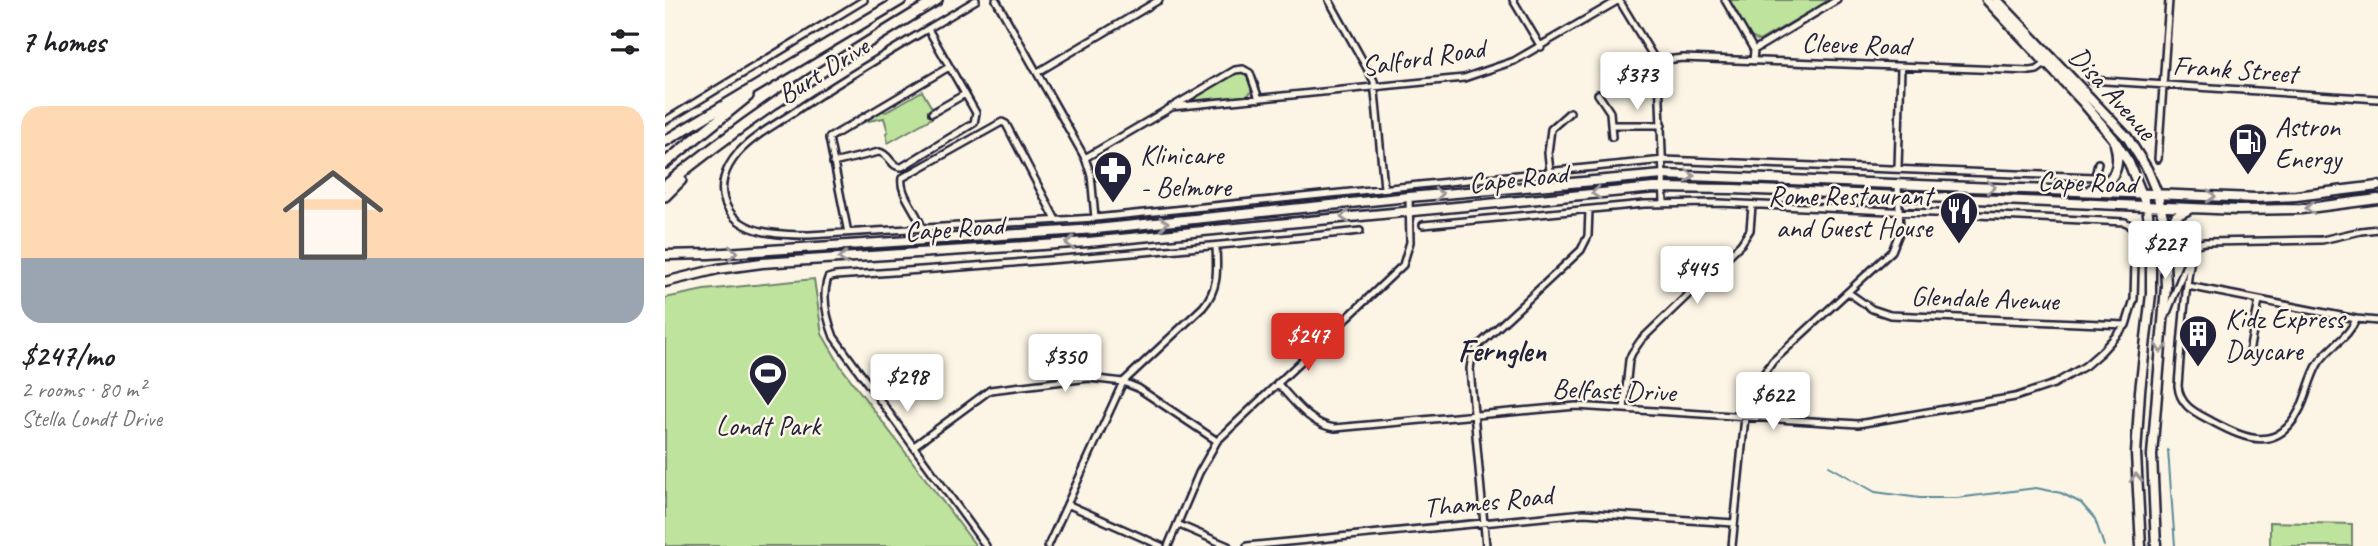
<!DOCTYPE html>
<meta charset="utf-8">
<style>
:root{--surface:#fff;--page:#f2f2f2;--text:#202124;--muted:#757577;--accent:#d93025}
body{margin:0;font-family:Caveat,sans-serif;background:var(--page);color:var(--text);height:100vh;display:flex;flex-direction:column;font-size:26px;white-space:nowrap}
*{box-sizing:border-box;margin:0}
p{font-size:23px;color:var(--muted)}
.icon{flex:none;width:38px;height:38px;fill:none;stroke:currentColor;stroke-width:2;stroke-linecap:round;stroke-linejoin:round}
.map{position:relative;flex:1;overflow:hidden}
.details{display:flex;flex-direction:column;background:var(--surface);width:665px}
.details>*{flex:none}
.price{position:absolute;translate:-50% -60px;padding:0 16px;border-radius:7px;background:#fff;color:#222;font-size:23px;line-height:46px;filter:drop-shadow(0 2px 4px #0008)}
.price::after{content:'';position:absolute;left:50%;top:42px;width:21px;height:16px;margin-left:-10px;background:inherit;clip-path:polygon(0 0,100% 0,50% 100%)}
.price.selected{background:var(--accent);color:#fff}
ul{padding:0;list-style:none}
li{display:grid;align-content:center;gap:14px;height:371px;padding:0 21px}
li span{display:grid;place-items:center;height:217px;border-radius:21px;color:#555}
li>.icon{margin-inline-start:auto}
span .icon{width:126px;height:126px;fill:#fffc;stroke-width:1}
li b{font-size:30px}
h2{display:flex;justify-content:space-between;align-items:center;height:84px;padding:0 21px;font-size:30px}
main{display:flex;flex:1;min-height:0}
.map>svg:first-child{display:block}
.green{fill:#bde39d;stroke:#70826c;stroke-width:2}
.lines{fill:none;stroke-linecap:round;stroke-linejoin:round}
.stream{stroke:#59899a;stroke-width:2}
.street-casing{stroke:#22223b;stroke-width:10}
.primary-casing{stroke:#22223b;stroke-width:13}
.highway-casing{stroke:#22223b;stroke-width:14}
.street{stroke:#fcf5e5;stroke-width:5}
.primary{stroke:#fcf5e5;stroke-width:8}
.highway{stroke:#fcf5e5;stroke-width:9}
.oneway{stroke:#9a9698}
.labels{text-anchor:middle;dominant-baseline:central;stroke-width:5;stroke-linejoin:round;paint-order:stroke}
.street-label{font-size:28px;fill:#22223b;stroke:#fcf5e5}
.poi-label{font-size:28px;fill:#22223b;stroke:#fcf5e5;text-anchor:start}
.neighbourhood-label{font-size:30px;font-weight:bold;fill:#22223b;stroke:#fcf5e5}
</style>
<main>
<section class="details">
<h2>7 homes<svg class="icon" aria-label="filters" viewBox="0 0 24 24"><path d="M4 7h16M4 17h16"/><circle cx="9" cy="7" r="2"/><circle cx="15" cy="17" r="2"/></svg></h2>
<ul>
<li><span style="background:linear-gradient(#ffd9b3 70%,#9aa5b1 0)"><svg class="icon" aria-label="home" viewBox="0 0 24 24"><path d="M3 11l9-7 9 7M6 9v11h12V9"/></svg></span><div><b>$247/mo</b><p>2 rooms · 80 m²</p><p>Stella Londt Drive</p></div></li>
</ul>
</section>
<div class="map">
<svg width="1713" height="546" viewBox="0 0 1713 546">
<rect width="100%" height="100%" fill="#fcf5e5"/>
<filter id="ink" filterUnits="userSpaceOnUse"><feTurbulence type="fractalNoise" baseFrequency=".0143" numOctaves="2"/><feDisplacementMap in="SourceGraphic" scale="14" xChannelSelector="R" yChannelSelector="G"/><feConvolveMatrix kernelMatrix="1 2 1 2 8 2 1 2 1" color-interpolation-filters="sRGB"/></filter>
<g filter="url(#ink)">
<path class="green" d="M1064,0H1165L1094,41L1086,37Z
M574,72L580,74L587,85L586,92L582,96L522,101Z
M257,91L267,108L263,111L267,118L223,143L221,133L223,132L219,118L193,123L216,110L221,112Z
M149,279L157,334L177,368L311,546H0V298L39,290Z
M1605,522L1687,524V546H1605Z"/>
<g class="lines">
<path class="stream" d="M1503,450L1510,546
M1164,466L1210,492L1255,498H1292L1371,488L1396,493L1416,503L1430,519L1439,546"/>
<g class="street-casing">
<path id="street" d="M311,0C250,37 188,72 129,112C110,125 88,136 73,153C60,168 52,188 62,207C76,235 117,235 144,235L430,218L999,160L1430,177L1433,163
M331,0L420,158L426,175L430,218
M664,0L709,81L719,188
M848,0L876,47
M954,0L991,61L994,76L999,203
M1060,0L1089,50L1088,61
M1089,50L1172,0
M991,61L1018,58L1365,71L1372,70L1383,62
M373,72L494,0
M1425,80L1713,99
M933,94L945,112L947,137
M506,107L799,78L849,61L954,0
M267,113L300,94
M0,121L199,0
M947,125H997
M420,158L570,70L578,69L585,73L594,99
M1493,159L1504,0
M168,163L214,152C225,154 226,168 237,167L309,123L311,113L263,29
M1233,168L1236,68
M885,171L883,153L886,129L905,112
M257,228C253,212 234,194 237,178L337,122L341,124L391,220
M183,233L164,138L284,67
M1523,286L1691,319L1713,321
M1184,293L1207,309L1225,315L1461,325
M1502,313L1524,257
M1691,319C1684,338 1663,347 1653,364C1645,378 1642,395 1635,409C1613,453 1582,440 1548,422C1532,413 1515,407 1513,386C1515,362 1521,259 1531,244L1540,242L1657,240L1696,231L1713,229
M1584,352L1594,301
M612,383C629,401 645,425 670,428L911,406L1193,424L1350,397L1389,384L1420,366L1436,352L1461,325L1469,299L1470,260L1469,232L1465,225L1460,222L1054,203L979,204L758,225
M959,409L964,360L967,353L976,340L1076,244L1085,230L1087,206
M249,446L325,390L424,378L458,382L473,388L552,441
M402,504L496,546
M512,524L563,546
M321,546L169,337C162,319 156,297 163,278L170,276C345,264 520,250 695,231
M383,546L458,382L538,307C554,288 552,270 551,247
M503,546L534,473L552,441L738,265L745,242L744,197
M582,546L919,513L1069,523
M821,546L805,369L807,356L813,346L916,250L923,236L924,210
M1067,546L1080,417L1095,379L1108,361L1227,251L1235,231L1233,184"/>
</g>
<g class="primary-casing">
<path id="primary" d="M1322,0L1417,101L1448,138L1464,163L1482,207L1486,236V294L1475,391L1471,454L1476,546
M1332,0L1462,137L1482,169L1492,193L1498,217L1501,286L1487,455L1491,546
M1426,189C1450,182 1456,168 1450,144
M1503,236L1511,216L1523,210
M0,255L44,254L431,229L744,197L998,175L1590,198L1631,196L1713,186
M0,282L53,269L97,263L423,242L989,188L1068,189L1574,210L1636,209L1713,199"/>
</g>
<g class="highway-casing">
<path id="highway" d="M0,141L236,0
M0,163L83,96
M0,186C86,115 177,57 272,0
M0,196L16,180"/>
</g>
<use href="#street" class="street"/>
<use href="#primary" class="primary"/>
<use href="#highway" class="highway"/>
</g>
<defs><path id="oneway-chevron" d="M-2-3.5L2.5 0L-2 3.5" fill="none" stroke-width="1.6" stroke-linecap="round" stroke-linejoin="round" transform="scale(1.75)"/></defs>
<g class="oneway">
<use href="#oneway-chevron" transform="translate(1025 176) rotate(1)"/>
<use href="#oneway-chevron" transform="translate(1326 187) rotate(2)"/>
<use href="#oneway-chevron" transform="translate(931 193) rotate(175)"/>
<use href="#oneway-chevron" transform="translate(774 194) rotate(-5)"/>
<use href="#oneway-chevron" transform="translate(1546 196) rotate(3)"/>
<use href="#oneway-chevron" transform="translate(1645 208) rotate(175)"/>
<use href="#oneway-chevron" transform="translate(680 217) rotate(175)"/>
<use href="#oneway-chevron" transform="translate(499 223) rotate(-6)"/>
<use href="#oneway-chevron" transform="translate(405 243) rotate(176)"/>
<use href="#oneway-chevron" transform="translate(68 252) rotate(-3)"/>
<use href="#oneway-chevron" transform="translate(178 258) rotate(176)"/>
<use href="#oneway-chevron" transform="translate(1496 348) rotate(96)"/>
<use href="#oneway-chevron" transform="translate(1471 478) rotate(-92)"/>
</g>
</g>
<defs>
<g id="fuel-pin" transform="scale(2.0125)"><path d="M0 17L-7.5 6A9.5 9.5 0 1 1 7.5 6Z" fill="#22223b" stroke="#fcf5e5"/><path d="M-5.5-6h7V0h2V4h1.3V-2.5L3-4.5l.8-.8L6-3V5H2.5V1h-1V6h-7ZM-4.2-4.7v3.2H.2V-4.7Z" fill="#fff"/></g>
<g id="pharmacy-pin" transform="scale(2.0125)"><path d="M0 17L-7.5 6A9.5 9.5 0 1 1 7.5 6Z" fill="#22223b" stroke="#fcf5e5"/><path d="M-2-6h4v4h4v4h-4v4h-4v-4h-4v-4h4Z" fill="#fff"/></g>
<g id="restaurant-pin" transform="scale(2.0125)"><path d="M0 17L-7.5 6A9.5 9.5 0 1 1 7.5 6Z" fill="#22223b" stroke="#fcf5e5"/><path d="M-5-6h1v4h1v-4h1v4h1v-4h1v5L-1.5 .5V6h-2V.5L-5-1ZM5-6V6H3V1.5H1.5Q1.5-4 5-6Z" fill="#fff"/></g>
<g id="building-pin" transform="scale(2.0125)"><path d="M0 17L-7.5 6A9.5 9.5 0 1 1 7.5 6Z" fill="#22223b" stroke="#fcf5e5"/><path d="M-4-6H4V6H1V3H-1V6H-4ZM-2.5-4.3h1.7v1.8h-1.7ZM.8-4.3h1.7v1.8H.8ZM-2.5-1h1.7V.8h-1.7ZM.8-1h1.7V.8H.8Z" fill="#fff"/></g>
<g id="stadium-pin" transform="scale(2.0125)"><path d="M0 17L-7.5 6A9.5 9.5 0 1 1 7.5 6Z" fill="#22223b" stroke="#fcf5e5"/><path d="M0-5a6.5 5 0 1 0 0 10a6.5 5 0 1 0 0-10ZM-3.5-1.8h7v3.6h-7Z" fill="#fff"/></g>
</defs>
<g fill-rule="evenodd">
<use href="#fuel-pin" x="1583" y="142"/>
<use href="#pharmacy-pin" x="448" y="170"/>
<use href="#restaurant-pin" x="1294" y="211"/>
<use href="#building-pin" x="1533" y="334"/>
<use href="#stadium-pin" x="103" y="373"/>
</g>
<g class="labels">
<g class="street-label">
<text transform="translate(1191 44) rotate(2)">Cleeve Road</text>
<text transform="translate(758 57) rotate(-9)">Salford Road</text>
<text transform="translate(1570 69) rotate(4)">Frank Street</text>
<text transform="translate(158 70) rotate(-32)">Burt Drive</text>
<text transform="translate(1448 93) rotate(48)">Disa Avenue</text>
<text transform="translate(853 178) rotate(-6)">Cape Road</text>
<text transform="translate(1422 182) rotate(2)">Cape Road</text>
<text transform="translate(289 228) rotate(-4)">Cape Road</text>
<text transform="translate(1320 298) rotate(2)">Glendale Avenue</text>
<text transform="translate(949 390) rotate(2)">Belfast Drive</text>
<text transform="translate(823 501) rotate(-6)">Thames Road</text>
</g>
<g class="poi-label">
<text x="1610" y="126">Astron<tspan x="1610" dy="32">Energy</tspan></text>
<text x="475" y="154">Klinicare<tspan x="475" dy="32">- Belmore</tspan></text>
<text x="1267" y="195" text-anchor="end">Rome Restaurant<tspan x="1267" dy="32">and Guest House</tspan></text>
<text x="1560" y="318">Kidz Express<tspan x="1560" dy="32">Daycare</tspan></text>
<text x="103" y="425" text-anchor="middle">Londt Park</text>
</g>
<g class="neighbourhood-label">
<text x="837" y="351">Fernglen</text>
</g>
</g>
</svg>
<b class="price" style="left:972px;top:112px">$373</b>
<b class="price" style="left:1500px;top:281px">$227</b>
<b class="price" style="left:1032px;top:306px">$445</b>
<b class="price selected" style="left:643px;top:373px">$247</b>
<b class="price" style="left:400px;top:394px">$350</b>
<b class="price" style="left:242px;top:414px">$298</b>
<b class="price" style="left:1108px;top:432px">$622</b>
</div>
</main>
